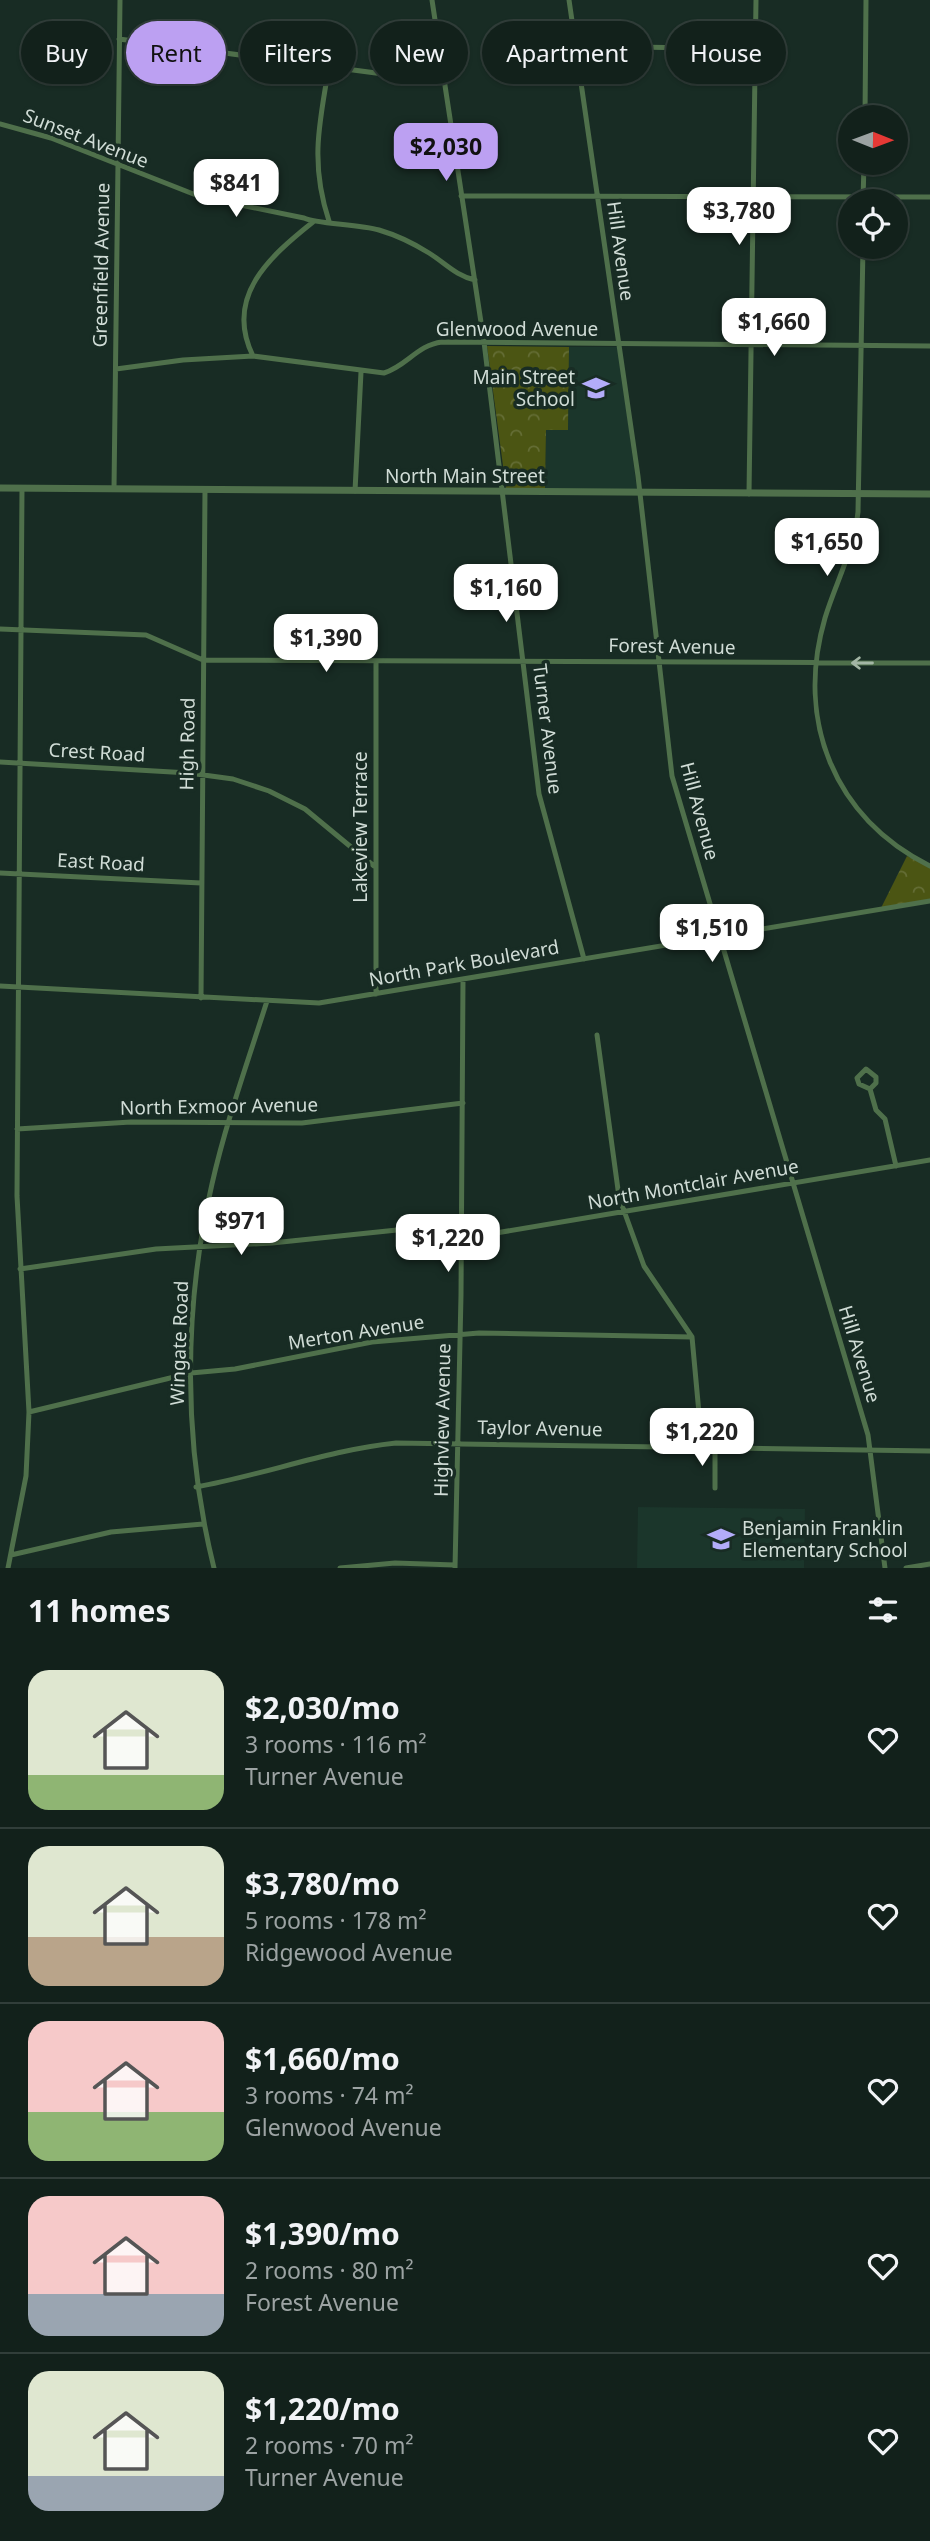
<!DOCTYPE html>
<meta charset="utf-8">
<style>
:root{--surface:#12211b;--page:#1f2e28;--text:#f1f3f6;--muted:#9ca3a3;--line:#313e3a;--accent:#bca0f2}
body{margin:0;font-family:"Noto Sans",sans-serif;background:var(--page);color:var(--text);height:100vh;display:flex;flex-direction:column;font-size:26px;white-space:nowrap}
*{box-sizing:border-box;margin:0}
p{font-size:23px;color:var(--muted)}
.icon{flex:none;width:38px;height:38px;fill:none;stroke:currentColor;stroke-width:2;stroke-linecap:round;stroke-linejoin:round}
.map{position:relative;height:1568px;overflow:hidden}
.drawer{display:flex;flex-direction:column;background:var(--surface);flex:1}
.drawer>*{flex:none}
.banner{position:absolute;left:21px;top:21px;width:889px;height:63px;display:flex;gap:14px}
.needle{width:46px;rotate:91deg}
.buttons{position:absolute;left:838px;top:105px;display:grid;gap:14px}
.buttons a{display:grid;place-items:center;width:70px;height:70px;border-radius:50%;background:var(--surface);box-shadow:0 2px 5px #0004,0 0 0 2px var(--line);font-size:35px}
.price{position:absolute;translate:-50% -60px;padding:0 16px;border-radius:14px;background:#fff;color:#222;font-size:23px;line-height:46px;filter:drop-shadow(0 2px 4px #0008)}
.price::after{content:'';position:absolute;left:50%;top:42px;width:21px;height:16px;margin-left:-10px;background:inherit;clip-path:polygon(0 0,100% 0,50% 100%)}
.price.selected{background:var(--accent);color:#111}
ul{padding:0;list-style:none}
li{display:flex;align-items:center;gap:21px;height:175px;padding:0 28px}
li+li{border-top:2px solid var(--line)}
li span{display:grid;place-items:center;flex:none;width:196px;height:140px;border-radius:21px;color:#555}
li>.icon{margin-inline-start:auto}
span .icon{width:84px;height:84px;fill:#fffc;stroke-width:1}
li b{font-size:30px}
h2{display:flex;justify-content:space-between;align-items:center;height:84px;padding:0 28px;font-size:30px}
.tag{padding:0 24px;border-radius:32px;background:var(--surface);box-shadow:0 2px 5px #0004,0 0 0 2px var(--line);font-size:24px;line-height:63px}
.tag.selected{background:var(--accent);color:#111}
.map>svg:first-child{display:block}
.built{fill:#1b362b}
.park{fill:url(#park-crowns)}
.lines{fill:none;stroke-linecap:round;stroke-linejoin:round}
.minor{stroke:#4f704b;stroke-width:5}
.tertiary{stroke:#4f704b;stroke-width:7}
.oneway{stroke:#a3b6a5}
.labels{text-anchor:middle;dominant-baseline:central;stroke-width:7;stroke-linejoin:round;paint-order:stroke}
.street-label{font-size:19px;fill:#d0dcd6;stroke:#182c24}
.poi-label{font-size:19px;fill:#d0dcd6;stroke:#182c24;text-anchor:end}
</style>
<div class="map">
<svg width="930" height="1568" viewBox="0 0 930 1568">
<defs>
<pattern id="park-crowns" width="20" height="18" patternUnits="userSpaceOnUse" patternTransform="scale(1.75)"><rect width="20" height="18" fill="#4b5513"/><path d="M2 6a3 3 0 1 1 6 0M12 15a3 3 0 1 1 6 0" fill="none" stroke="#646d35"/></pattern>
</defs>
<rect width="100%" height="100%" fill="#182c24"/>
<path class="built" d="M569,347H618L637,490L545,488L546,430H568Z
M638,1507L805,1509L804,1568H637Z"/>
<path class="park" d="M487,346L569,347L568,430H546L545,488H506Z
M907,856L930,867V900L881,908Z"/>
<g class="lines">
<path class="minor" d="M432,0L484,342L539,794L584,959
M569,0L638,476L672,776L868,1435L885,1568
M119,39L444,82
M576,46L755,49
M329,67C319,124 310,164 329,221
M865,117L866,0
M0,124L51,138L201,197L304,218C316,224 359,224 379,230C396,235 413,243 429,253C445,263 456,276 475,280
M461,196L930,197
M863,201L864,163
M863,247L858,512C854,550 836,582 825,618C795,721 834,818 930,866
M253,356C224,297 269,257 313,222
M116,369L183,360L253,356L384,373C407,366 417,345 442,342L930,346
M114,489L120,0
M355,491L361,372
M749,494L756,0
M0,629L146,635L203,660L930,663
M0,762L189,773L233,779L269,791L305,809L374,866
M0,873L201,883
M0,986L319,1003L930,901
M376,994V661
M201,998L205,490
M597,1035L619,1197L644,1266L692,1337L702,1446
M870,1089L859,1084L857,1078L866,1069L876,1077V1083L870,1089L876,1110L885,1119L896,1166
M17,1129L131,1122L302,1123L463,1103
M460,1239L930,1160
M20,1269L156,1249L272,1243L397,1230L461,1229
M29,1412L191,1373L235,1369L372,1342L479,1333L692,1337
M715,1447V1488
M196,1487C264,1475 328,1450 396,1443L930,1451
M11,1555L111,1532L203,1524
M8,1568L26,1476L29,1412L17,1196L22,488
M214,1568C183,1444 183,1309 212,1184C226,1122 248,1061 267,1001
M340,1568L395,1563L455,1565
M455,1568L461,1295L463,979
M906,1568L930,1564"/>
<path class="tertiary" d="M0,488L930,494"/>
</g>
<defs><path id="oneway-shaft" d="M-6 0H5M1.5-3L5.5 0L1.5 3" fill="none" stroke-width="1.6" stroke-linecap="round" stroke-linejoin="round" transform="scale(1.75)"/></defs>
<use class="oneway" href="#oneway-shaft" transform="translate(862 663) rotate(-180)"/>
<defs>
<g id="school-bare" transform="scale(2.1)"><path d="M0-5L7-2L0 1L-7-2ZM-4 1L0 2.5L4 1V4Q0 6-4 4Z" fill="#b3acf9" stroke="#182c24" stroke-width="2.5" paint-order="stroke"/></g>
</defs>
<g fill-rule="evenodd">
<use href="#school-bare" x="596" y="388"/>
<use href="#school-bare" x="721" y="1539"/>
</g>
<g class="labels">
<g class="street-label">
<text transform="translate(86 138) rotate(21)">Sunset Avenue</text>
<text transform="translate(621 251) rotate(82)">Hill Avenue</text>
<text transform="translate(101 265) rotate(-89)">Greenfield Avenue</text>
<text x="517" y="329">Glenwood Avenue</text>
<text x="465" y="476">North Main Street</text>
<text transform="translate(672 646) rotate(1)">Forest Avenue</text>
<text transform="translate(548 729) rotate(83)">Turner Avenue</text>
<text transform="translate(187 744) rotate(-89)">High Road</text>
<text transform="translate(97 752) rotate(3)">Crest Road</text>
<text transform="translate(700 811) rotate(75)">Hill Avenue</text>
<text transform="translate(360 827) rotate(-90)">Lakeview Terrace</text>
<text transform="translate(101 862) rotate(3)">East Road</text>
<text transform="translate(464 963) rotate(-10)">North Park Boulevard</text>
<text transform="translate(219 1106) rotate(-1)">North Exmoor Avenue</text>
<text transform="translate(693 1184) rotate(-10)">North Montclair Avenue</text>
<text transform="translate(356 1332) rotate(-9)">Merton Avenue</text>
<text transform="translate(179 1343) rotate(-88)">Wingate Road</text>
<text transform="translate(860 1354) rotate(73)">Hill Avenue</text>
<text transform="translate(442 1420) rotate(-89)">Highview Avenue</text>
<text transform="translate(540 1428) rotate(1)">Taylor Avenue</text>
</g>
<g class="poi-label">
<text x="575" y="377">Main Street<tspan x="575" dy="22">School</tspan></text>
<text x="742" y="1528" text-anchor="start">Benjamin Franklin<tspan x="742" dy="22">Elementary School</tspan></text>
</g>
</g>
</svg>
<div class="buttons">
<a><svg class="needle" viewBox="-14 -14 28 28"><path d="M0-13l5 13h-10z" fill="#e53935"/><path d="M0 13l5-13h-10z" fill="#9ca3a3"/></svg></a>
<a><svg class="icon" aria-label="locate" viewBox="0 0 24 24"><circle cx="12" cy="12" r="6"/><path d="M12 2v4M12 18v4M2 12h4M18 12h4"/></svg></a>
</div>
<b class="price selected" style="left:446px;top:183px">$2,030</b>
<b class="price" style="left:236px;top:219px">$841</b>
<b class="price" style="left:739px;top:247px">$3,780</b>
<b class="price" style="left:774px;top:358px">$1,660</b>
<b class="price" style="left:827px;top:578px">$1,650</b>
<b class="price" style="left:506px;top:624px">$1,160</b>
<b class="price" style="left:326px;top:674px">$1,390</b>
<b class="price" style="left:712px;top:964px">$1,510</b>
<b class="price" style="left:241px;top:1257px">$971</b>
<b class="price" style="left:448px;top:1274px">$1,220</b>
<b class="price" style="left:702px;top:1468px">$1,220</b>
<div class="banner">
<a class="tag">Buy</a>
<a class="tag selected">Rent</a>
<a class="tag">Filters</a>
<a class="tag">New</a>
<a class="tag">Apartment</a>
<a class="tag">House</a>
</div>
</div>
<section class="drawer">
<h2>11 homes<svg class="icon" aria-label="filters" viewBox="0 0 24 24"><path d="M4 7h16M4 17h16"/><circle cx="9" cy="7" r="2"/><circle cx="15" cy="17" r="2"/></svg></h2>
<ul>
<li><span style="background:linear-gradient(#dfe7d0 75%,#8fb573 0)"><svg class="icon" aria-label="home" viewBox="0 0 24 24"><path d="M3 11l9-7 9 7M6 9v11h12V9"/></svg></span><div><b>$2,030/mo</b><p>3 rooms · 116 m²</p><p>Turner Avenue</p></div><svg class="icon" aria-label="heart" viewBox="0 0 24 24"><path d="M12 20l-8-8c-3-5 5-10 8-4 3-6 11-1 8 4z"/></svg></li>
<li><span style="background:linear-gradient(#dfe7d0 65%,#b9a48a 0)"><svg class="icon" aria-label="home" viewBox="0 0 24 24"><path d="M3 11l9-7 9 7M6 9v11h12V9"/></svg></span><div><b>$3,780/mo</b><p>5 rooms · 178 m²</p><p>Ridgewood Avenue</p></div><svg class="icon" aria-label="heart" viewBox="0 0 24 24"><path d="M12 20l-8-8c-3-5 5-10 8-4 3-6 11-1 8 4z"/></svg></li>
<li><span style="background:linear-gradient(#f6c9c9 65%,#8fb573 0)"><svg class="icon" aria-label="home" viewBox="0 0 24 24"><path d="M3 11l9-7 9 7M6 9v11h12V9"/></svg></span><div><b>$1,660/mo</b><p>3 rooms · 74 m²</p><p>Glenwood Avenue</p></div><svg class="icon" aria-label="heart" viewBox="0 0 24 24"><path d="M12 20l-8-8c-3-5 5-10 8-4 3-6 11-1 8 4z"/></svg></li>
<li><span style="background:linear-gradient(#f6c9c9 70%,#9aa5b1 0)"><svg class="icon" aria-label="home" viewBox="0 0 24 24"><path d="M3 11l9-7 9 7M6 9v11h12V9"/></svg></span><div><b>$1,390/mo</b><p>2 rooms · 80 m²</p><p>Forest Avenue</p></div><svg class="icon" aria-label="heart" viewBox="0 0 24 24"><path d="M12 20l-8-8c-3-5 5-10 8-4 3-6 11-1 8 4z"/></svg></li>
<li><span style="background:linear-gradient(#dfe7d0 75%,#9aa5b1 0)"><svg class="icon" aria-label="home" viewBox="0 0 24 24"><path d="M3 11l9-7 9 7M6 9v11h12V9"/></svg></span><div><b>$1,220/mo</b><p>2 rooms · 70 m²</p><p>Turner Avenue</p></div><svg class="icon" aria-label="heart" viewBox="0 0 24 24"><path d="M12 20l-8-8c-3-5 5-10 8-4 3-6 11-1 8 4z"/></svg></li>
</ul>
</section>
